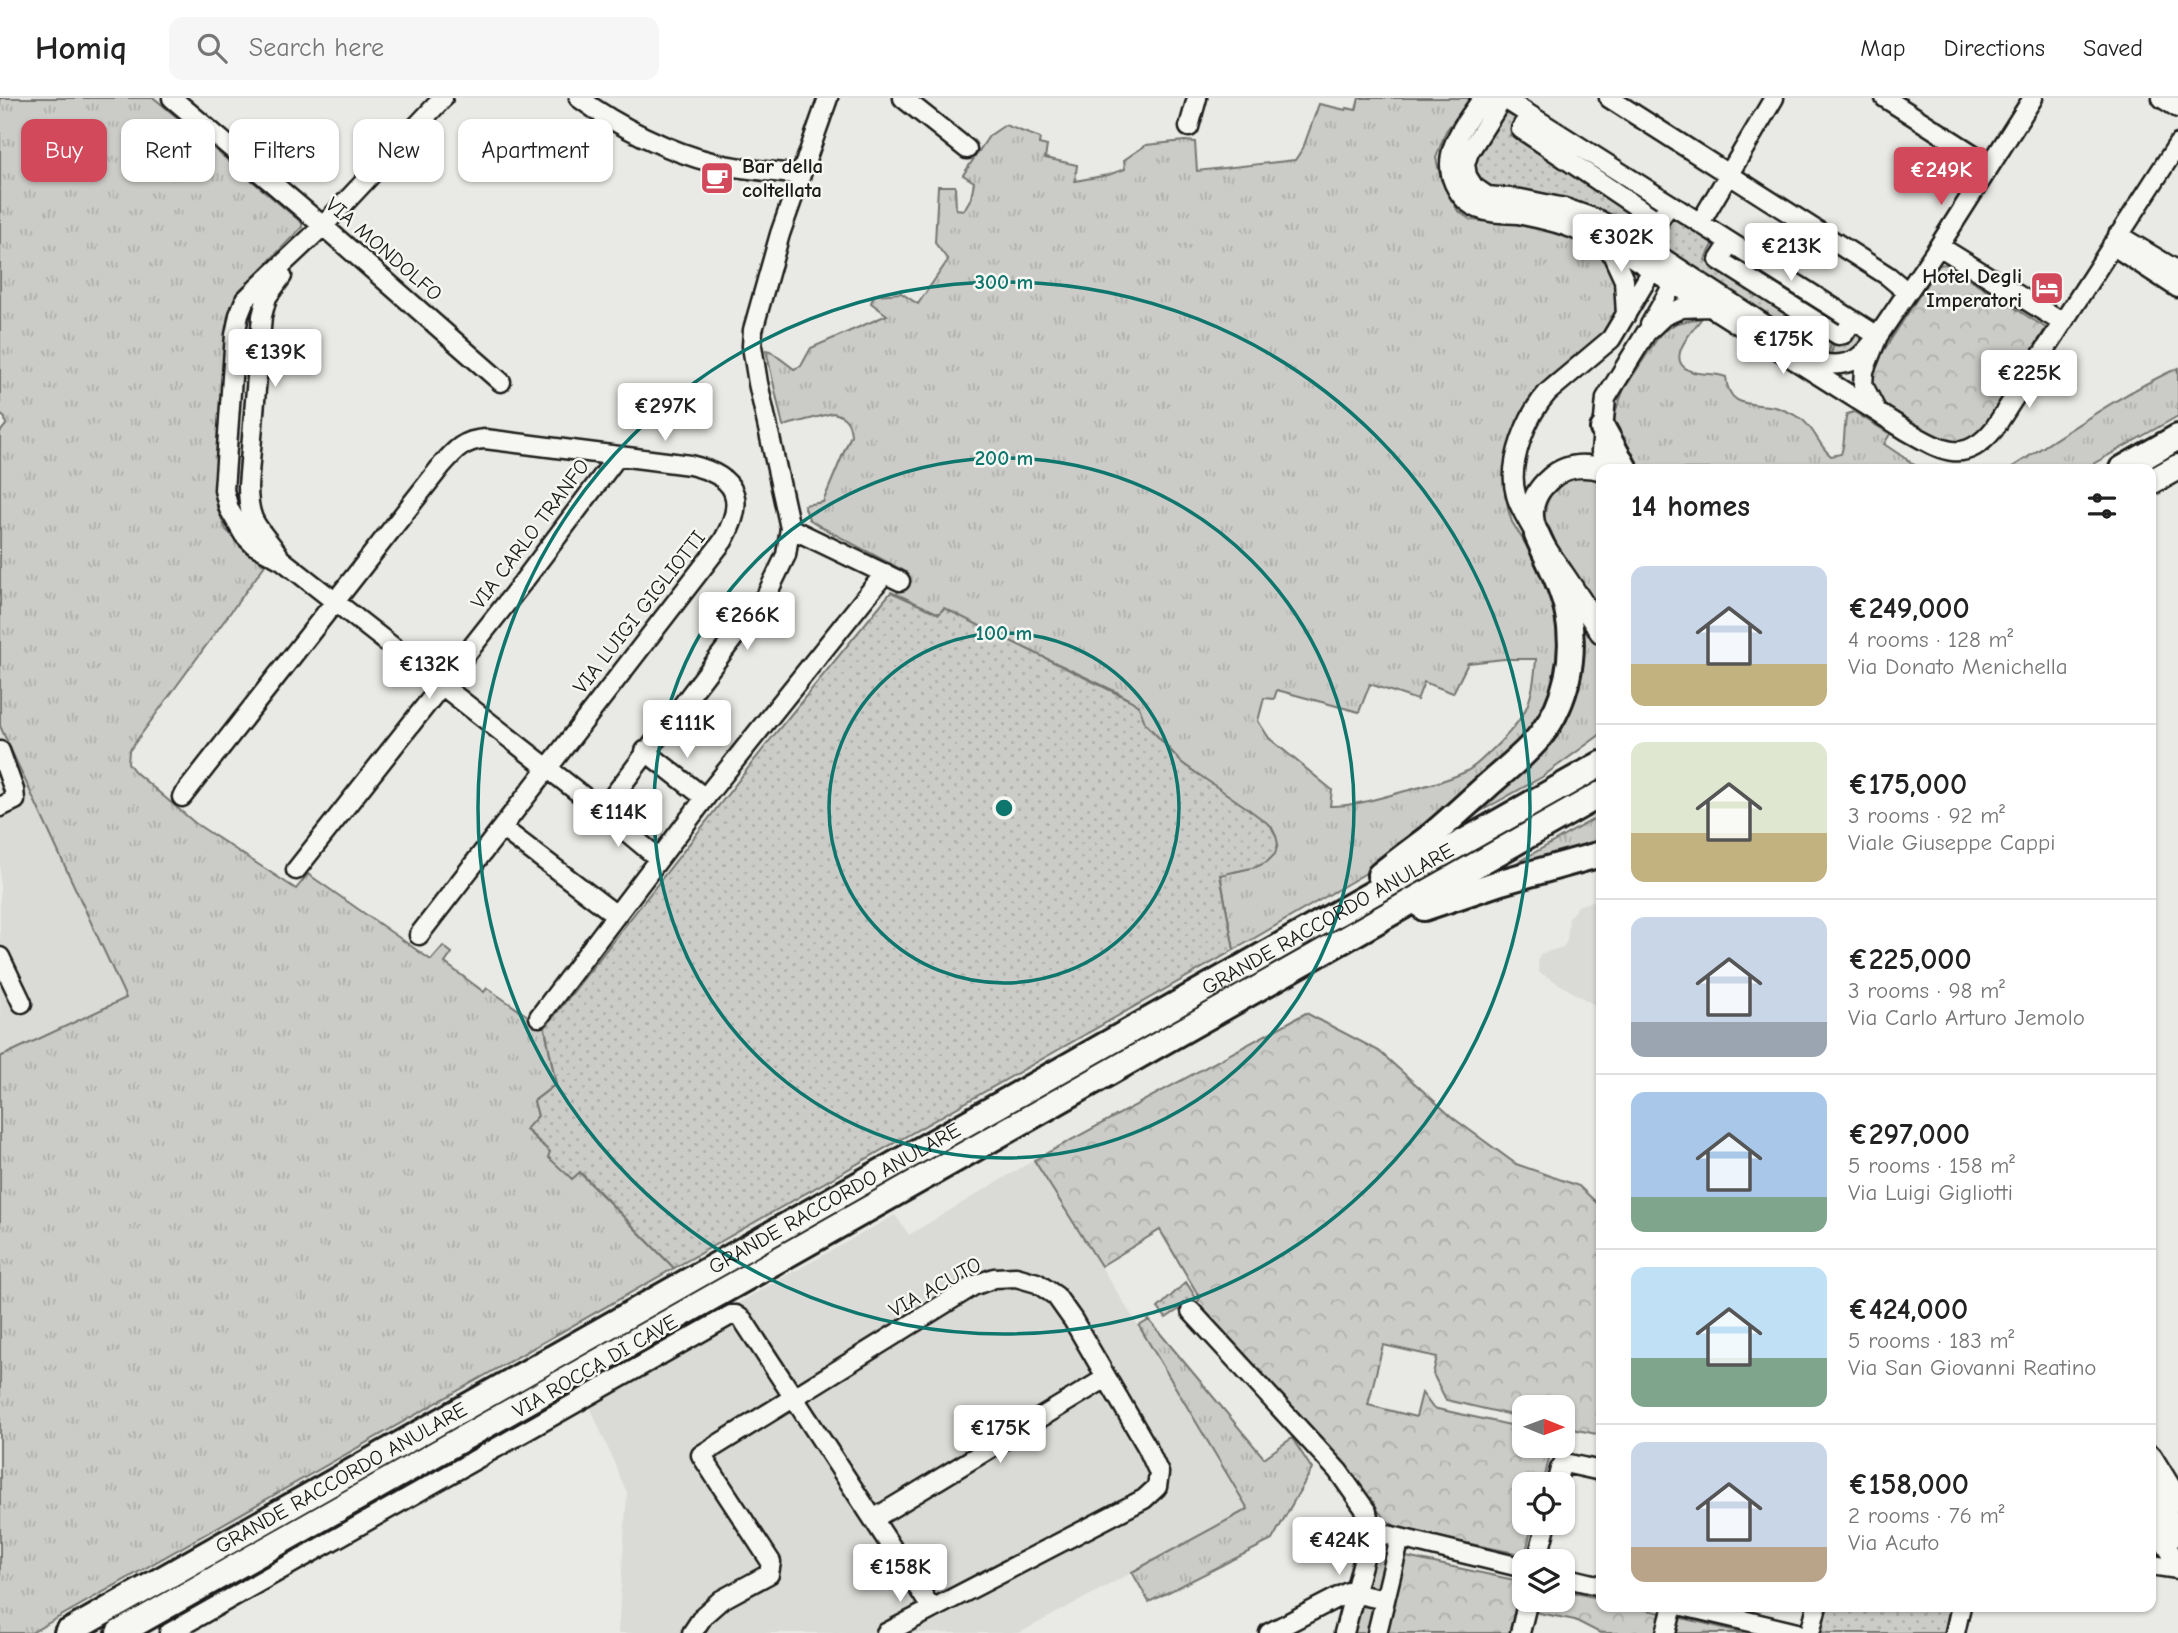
<!DOCTYPE html>
<meta charset="utf-8">
<style>
:root{--surface:#fff;--page:#f6f6f6;--text:#222;--muted:#767676;--line:#e0e0e0;--accent:#d1495b}
body{margin:0;font-family:"Comic Neue",sans-serif;background:var(--page);color:var(--text);height:100vh;display:flex;flex-direction:column;font-size:26px;white-space:nowrap}
*{box-sizing:border-box;margin:0}
p{font-size:23px;color:var(--muted)}
.icon{flex:none;width:38px;height:38px;fill:none;stroke:currentColor;stroke-width:2;stroke-linecap:round;stroke-linejoin:round}
.map{position:relative;flex:1;overflow:hidden}
.panel{position:absolute;left:1596px;top:366px;width:560px;height:1148px;display:flex;flex-direction:column;background:var(--surface);border-radius:14px;box-shadow:0 2px 5px #0004}
.panel>*{flex:none}
.guide{position:absolute;left:21px;top:21px;width:665px;height:63px;display:flex;gap:14px}
.needle{width:46px;rotate:91deg}
.buttons{position:absolute;left:1512px;top:1297px;display:grid;gap:14px}
.buttons a{display:grid;place-items:center;width:63px;height:63px;border-radius:14px;background:var(--surface);box-shadow:0 2px 5px #0004;font-size:35px}
.price{position:absolute;translate:-50% -60px;padding:0 16px;border-radius:7px;background:#fff;color:#222;font-size:23px;line-height:46px;filter:drop-shadow(0 2px 4px #0008)}
.price::after{content:'';position:absolute;left:50%;top:42px;width:21px;height:16px;margin-left:-10px;background:inherit;clip-path:polygon(0 0,100% 0,50% 100%)}
.price.on{background:var(--accent);color:#fff}
ul{padding:0;list-style:none}
li{display:flex;align-items:center;gap:21px;height:175px;padding:0 35px}
li+li{border-top:2px solid var(--line)}
li span{display:grid;place-items:center;flex:none;width:196px;height:140px;border-radius:14px;color:#555}
li>.icon{margin-inline-start:auto}
span .icon{width:84px;height:84px;fill:#fffc;stroke-width:1}
li b{font-size:30px}
h2{display:flex;justify-content:space-between;align-items:center;height:84px;padding:0 35px;font-size:30px}
.tag{padding:0 24px;border-radius:14px;background:var(--surface);box-shadow:0 2px 5px #0004;font-size:24px;line-height:63px}
.tag.on{background:var(--accent);color:#fff}
header{display:flex;align-items:center;gap:42px;box-sizing:border-box;height:98px;padding:0 35px;background:var(--surface);border-bottom:2px solid var(--line)}
header strong{font-size:33px}
nav{display:flex;gap:38px;margin-inline-start:auto;font-size:24px}
.search{width:490px;height:63px;background:var(--page);display:flex;align-items:center;gap:18px;box-sizing:border-box;padding:0 24px;border-radius:14px;color:var(--muted);font-size:26px}
.map>svg:first-child{display:block}
.built{fill:#dadad6}
.grass{fill:url(#grass-tufts);stroke:#747472;stroke-width:2;fill-rule:evenodd}
.forest{fill:url(#forest-crowns);stroke:#747472;stroke-width:2}
.garden{fill:url(#garden-dots);stroke:#747472;stroke-width:2}
.lines{fill:none;stroke-linecap:round;stroke-linejoin:round}
.minor-casing{stroke:#1c1c1c;stroke-width:23}
.major-casing{stroke:#1c1c1c;stroke-width:26}
.highway-casing{stroke:#1c1c1c;stroke-width:30}
.minor{stroke:#f6f6f2;stroke-width:18}
.major{stroke:#f6f6f2;stroke-width:21}
.highway{stroke:#f6f6f2;stroke-width:24}
.ring{fill:none;stroke:#0f766e;stroke-width:3.5}
.labels{text-anchor:middle;dominant-baseline:central;stroke-width:5;stroke-linejoin:round;paint-order:stroke}
.poi-label{font-size:21px;font-weight:bold;fill:#1c1c1c;stroke:#f6f6f2;text-anchor:start}
.street-label{font-size:21px;fill:#1c1c1c;stroke:#f6f6f2}
.centre{fill:#0f766e;stroke:#f6f6f2;stroke-width:3.5}
.ring-label{font-size:21px;text-anchor:middle;font-weight:bold;fill:#0f766e;stroke:#f6f6f2;stroke-width:5;stroke-linejoin:round;paint-order:stroke}
</style>
<header>
<strong>Homiq</strong>
<div class="search"><svg class="icon" aria-label="search" viewBox="0 0 24 24"><circle cx="10" cy="10" r="6"/><path d="M15 15l6 6"/></svg>Search here</div>
<nav><a>Map</a><a>Directions</a><a>Saved</a></nav>
</header>
<div class="map">
<svg width="2178" height="1535" viewBox="0 0 2178 1535">
<defs>
<pattern id="grass-tufts" width="24" height="20" patternUnits="userSpaceOnUse" patternTransform="scale(1.75)"><rect width="24" height="20" fill="#cbcbc7"/><path d="M3 7l-1-3M5 7V3M7 7l1-3M15 17l-1-3M17 17v-4M19 17l1-3" fill="none" stroke="#aeaeaa"/></pattern>
<pattern id="forest-crowns" width="20" height="18" patternUnits="userSpaceOnUse" patternTransform="scale(1.75)"><rect width="20" height="18" fill="#cbcbc7"/><path d="M2 6a3 3 0 1 1 6 0M12 15a3 3 0 1 1 6 0" fill="none" stroke="#aeaeaa"/></pattern>
<pattern id="garden-dots" width="8" height="8" patternUnits="userSpaceOnUse" patternTransform="scale(1.75)"><rect width="8" height="8" fill="#cbcbc7"/><path d="M2 2h.1M6 6h.1" fill="none" stroke="#aeaeaa" stroke-width="1.8" stroke-linecap="round"/></pattern>
</defs>
<rect width="100%" height="100%" fill="#e9e9e5"/>
<filter id="ink" filterUnits="userSpaceOnUse"><feTurbulence type="fractalNoise" baseFrequency=".0143" numOctaves="2"/><feDisplacementMap in="SourceGraphic" scale="14" xChannelSelector="R" yChannelSelector="G"/><feConvolveMatrix kernelMatrix="1 2 1 2 8 2 1 2 1" color-interpolation-filters="sRGB"/></filter>
<g filter="url(#ink)">
<path class="built" d="M0,628L126,900L0,959Z
M1601,800V911L1539,874L1538,863L1540,856L1563,849L1567,843L1569,820L1578,808Z
M1034,1062L1144,1237L1249,1412L1019,1535H618L627,1395L583,1292L895,1117L909,1137Z"/>
<path class="grass" d="M0,0H154L302,125V129L245,188L228,217L215,378L217,409L226,432L265,467L129,653L128,665L135,674L195,725L296,791L308,776L431,862L443,848L452,855L445,865L484,894L487,890L545,930L556,986L534,1003L538,1018L526,1032L550,1054L572,1081L579,1074L674,1170L31,1535H0V959L126,900L0,628V334L6,327L5,320L0,316Z
M1359,0H1471L1446,33L1436,60L1441,82L1458,113L1471,122L1515,126L1569,138L1590,150L1606,163L1617,190L1615,214L1605,237L1595,246L1549,279L1534,298L1506,387L1508,411L1512,424L1555,493L1566,550L1546,622L1408,748L1361,778L1234,852L1220,776C1242,772 1282,770 1276,738L1182,665L1145,625L1139,609L1119,595L943,511L939,516L899,497L896,498L906,474L821,429L809,421L804,407L823,404L851,337C850,325 846,318 833,315L783,328L766,252L770,253L794,271L801,268L811,250L887,217L871,205L874,197L901,195L918,206L948,162L935,145L938,88H955L956,111L964,112L971,100L974,84L963,77L989,38L1005,27L1040,40L1039,46L1047,48L1045,60L1077,67L1075,83L1108,77L1125,71L1124,62L1146,47L1185,43L1195,44L1197,73L1295,62L1303,50L1319,6L1346,12L1347,10L1356,12ZM1504,561H1536C1533,606 1526,619 1494,650C1485,658 1476,669 1465,674C1444,684 1421,689 1398,695C1376,701 1353,708 1330,708L1332,692L1269,640L1258,623L1264,600L1274,601L1277,592L1359,614L1370,586L1417,602L1424,584L1453,595L1468,565Z
M1702,220C1692,233 1662,264 1693,274C1704,277 1712,274 1726,279C1729,312 1751,304 1775,309C1783,311 1793,316 1800,320C1815,330 1818,347 1831,358L1841,356C1846,343 1843,329 1847,316L1854,314L1890,336L1884,346L1921,371H1632L1613,329L1616,312L1624,291L1661,235L1677,225Z
M2178,270V318L2084,371H2009C2065,336 2118,297 2178,270Z
M1577,380L1593,381L1601,385V516L1549,437C1538,411 1550,386 1577,380Z
M1572,505L1601,544V636L1542,679L1474,717L1472,714L1552,637Z
M1601,717V751L1495,777Z
M1149,1222L1264,1360L1292,1340L1312,1371L1272,1442L1149,1504L1132,1474L1248,1411L1139,1228Z
M1373,1443L1393,1448L1382,1494L1362,1490Z
M1359,1502L1379,1507L1372,1535H1351Z"/>
<path class="forest" d="M1946,166L2046,230L1984,328C1975,339 1965,345 1951,345C1937,345 1927,336 1916,329C1891,313 1865,301 1875,266L1939,167Z
M1306,915L1379,953L1453,1020L1516,1066L1579,1088L1601,1109V1337L1563,1329V1309H1524V1320L1446,1302L1433,1276L1437,1259L1383,1247L1368,1307L1416,1319L1422,1295L1433,1310L1524,1330V1348H1552L1543,1386H1524V1424L1533,1425L1525,1457L1401,1432L1386,1422L1197,1205L1200,1200L1160,1132L1101,1168L1034,1062Z
M1406,1459L1524,1484L1513,1535H1387Z
M1563,1492L1601,1501V1508L1633,1509L1662,1515L1657,1535H1600L1575,1522L1534,1514L1537,1502H1563Z
M1678,1519L1744,1535H1674Z"/>
<path class="garden" d="M1506,14H1510L1518,19L1510,37L1647,125L1663,135L1673,120L1714,145L1705,162L1832,243L1828,257L1620,127L1520,93L1494,89L1481,83L1477,78L1475,61L1501,16Z
M1856,235L1861,239L1863,245L1853,257L1830,259L1834,246C1844,247 1850,243 1856,235Z
M891,494L939,516L944,510L1132,603L1139,609L1145,625L1182,665L1247,710L1271,728L1276,738L1278,746L1275,756L1267,764L1256,769L1220,777L1234,852L674,1170L580,1074L572,1081L548,1059L550,1054L526,1031L538,1018L534,1003L556,986L545,930L774,637Z
M1186,1184L1196,1200L1166,1220L1158,1210Z
M1824,1509H1950L1944,1535H1826L1817,1533Z"/>
<g class="lines">
<g class="minor-casing">
<path id="minor" d="M172,0L323,128L501,284
M443,0L323,128L252,195L245,202L239,217L235,237L224,392L229,411L244,437L254,447L282,462L592,705L658,760
M579,0C617,28 669,54 715,65C743,72 772,73 801,77
M903,0L967,51
M1483,0C1464,27 1437,58 1457,91C1463,102 1473,110 1486,113C1496,116 1507,115 1518,116C1528,118 1539,120 1549,123C1578,130 1602,144 1628,157L1907,333C1941,352 1964,368 1994,331L2178,46
M1503,0L1469,54L1465,66L1467,78L1474,89L1487,98L1521,101L1565,110L1599,122L1634,141L1825,266C1853,269 1862,259 1878,238
M1503,0L1878,238
M1609,0L1888,178L1907,194
M1885,0L1990,67
M2162,0L2178,10
M1529,17L1521,31L1658,123L1670,106
M1189,29L1197,0
M1700,125L1774,0
M2118,137L2178,173
M1730,145L1719,162L1838,237L1844,236L1853,222
M1608,147L1624,182L1626,217
M2112,147L2178,190
M1939,148L2063,225
M1650,227L1678,178
M1876,312L1863,287L1864,273L1878,238L1939,148L2033,0
M1605,371L1601,353L1606,300L1646,235L1664,218L1682,210L1709,209
M790,430L900,483
M1533,432C1527,421 1519,409 1516,397C1507,365 1527,317 1548,294L1611,241L1657,164
M278,456C258,428 248,426 248,388L262,218L267,199L282,178
M0,653L14,692L15,702L0,709
M645,653L705,700
M182,699L442,367C455,352 464,342 485,341L690,367C737,378 747,401 723,443L419,837
M602,713L767,496L786,457L790,430L758,285L752,248L753,232L780,136L828,0
M502,730L616,817
M296,772L523,484L617,359
M0,859L22,905
M539,919L712,691L885,475
M1191,1213L1338,1373L1367,1414L1371,1433L1344,1535
M1556,1386L1560,1371L1563,1366H1569L1601,1373
M875,1420L1106,1280
M2151,1424L2178,1466
M1371,1433L1524,1470
M1537,1463L1547,1424
M2151,1467L2178,1471
M1563,1479L1601,1488
M1683,1508L1797,1535
M169,1535L731,1217H736L743,1222L932,1511
M692,1535L704,1517L721,1502L769,1476L771,1464L701,1357L973,1188L994,1180L1016,1179L1037,1185L1056,1198L1073,1222L1147,1349L1159,1375L1157,1389L1144,1401L886,1535
M1269,1535L1348,1494L1385,1502
M1377,1535L1400,1440
M1520,1535L1528,1502
M1666,1535L1673,1508
M1810,1535L1817,1508
M1955,1535L1961,1508"/>
</g>
<g class="major-casing">
<path id="major" d="M1601,534C1588,514 1575,494 1562,475C1541,444 1513,412 1551,380C1566,367 1583,366 1602,371
M2151,1359L2178,1403
M2151,1392L2178,1437"/>
</g>
<g class="highway-casing">
<g id="highway">
<path d="M1603,331L1625,371"/>
<path d="M2122,371L2178,339"/>
<path d="M2151,384L2178,369"/>
<path d="M1380,777C1397,763 1414,751 1431,738C1450,722 1468,705 1487,688C1505,672 1526,656 1541,637C1567,603 1576,558 1568,516C1563,489 1548,462 1537,437"/>
<path d="M1424,810L1501,784L1601,756"/>
<path id="s1" d="M67,1535L1601,666"/>
<path d="M119,1535L1601,696"/>
</g>
</g>
<use href="#minor" class="minor"/>
<use href="#major" class="major"/>
<use href="#highway" class="highway"/>
</g>
</g>
<g class="ring">
<circle cx="1004" cy="710" r="175"/>
<circle cx="1004" cy="710" r="350"/>
<circle cx="1004" cy="710" r="526"/>
</g>
<defs>
<g id="cafe-square" transform="scale(1.75)"><rect x="-9" y="-9" width="18" height="18" rx="4" fill="#d1495b" stroke="#f6f6f2"/><path d="M-5.5-4.5H6V0H3Q3 3.5 0 3.5H-2.5Q-5.5 3.5-5.5 0ZM3-3.2v2h1.7v-2ZM-6 4.5H4V6H-6Z" fill="#fff"/></g>
<g id="hotel-square" transform="scale(1.75)"><rect x="-9" y="-9" width="18" height="18" rx="4" fill="#d1495b" stroke="#f6f6f2"/><path d="M-6-4.5h1.5V1H6V5H4.5V3h-9V5H-6ZM-4 0a1.8 1.8 0 1 1 3.6 0ZM.5 0V-2.5h3Q6-2.5 6 0Z" fill="#fff"/></g>
</defs>
<g fill-rule="evenodd">
<use href="#cafe-square" x="717" y="80"/>
<use href="#hotel-square" x="2047" y="190"/>
</g>
<g class="labels">
<g class="poi-label">
<text x="742" y="68">Bar della<tspan x="742" dy="24">coltellata</tspan></text>
<text x="2022" y="178" text-anchor="end">Hotel Degli<tspan x="2022" dy="24">Imperatori</tspan></text>
</g>
<g class="street-label">
<text transform="translate(384 151) rotate(41)">VIA MONDOLFO</text>
<text transform="translate(530 436) rotate(-53)">VIA CARLO TRANFO</text>
<text transform="translate(639 514) rotate(-52)">VIA LUIGI GIGLIOTTI</text>
<text stroke="none"><textPath href="#s1" startOffset="1449">GRANDE RACCORDO ANULARE</textPath></text>
<text stroke="none"><textPath href="#s1" startOffset="882">GRANDE RACCORDO ANULARE</textPath></text>
<text transform="translate(935 1189) rotate(-29)">VIA ACUTO</text>
<text transform="translate(595 1268) rotate(-30)">VIA ROCCA DI CAVE</text>
<text stroke="none"><textPath href="#s1" startOffset="315">GRANDE RACCORDO ANULARE</textPath></text>
</g>
</g>
<circle cx="1004" cy="710" r="10" class="centre"/>
<g class="ring-label">
<text x="1004" y="191">300 m</text>
<text x="1004" y="367">200 m</text>
<text x="1004" y="542">100 m</text>
</g>
</svg>
<div class="buttons">
<a><svg class="needle" viewBox="-14 -14 28 28"><path d="M0-13l5 13h-10z" fill="#e53935"/><path d="M0 13l5-13h-10z" fill="#767676"/></svg></a>
<a><svg class="icon" aria-label="locate" viewBox="0 0 24 24"><circle cx="12" cy="12" r="6"/><path d="M12 2v4M12 18v4M2 12h4M18 12h4"/></svg></a>
<a><svg class="icon" aria-label="layers" viewBox="0 0 24 24"><path d="M12 4l9 5-9 5-9-5zM3 14l9 5 9-5"/></svg></a>
</div>
<b class="price on" style="left:1941px;top:109px">€249K</b>
<b class="price" style="left:1621px;top:176px">€302K</b>
<b class="price" style="left:1791px;top:185px">€213K</b>
<b class="price" style="left:1783px;top:278px">€175K</b>
<b class="price" style="left:275px;top:291px">€139K</b>
<b class="price" style="left:2029px;top:312px">€225K</b>
<b class="price" style="left:665px;top:345px">€297K</b>
<b class="price" style="left:747px;top:554px">€266K</b>
<b class="price" style="left:429px;top:603px">€132K</b>
<b class="price" style="left:687px;top:662px">€111K</b>
<b class="price" style="left:618px;top:751px">€114K</b>
<b class="price" style="left:1000px;top:1367px">€175K</b>
<b class="price" style="left:1339px;top:1479px">€424K</b>
<b class="price" style="left:900px;top:1506px">€158K</b>
<div class="guide">
<a class="tag on">Buy</a>
<a class="tag">Rent</a>
<a class="tag">Filters</a>
<a class="tag">New</a>
<a class="tag">Apartment</a>
</div>
<section class="panel">
<h2>14 homes<svg class="icon" aria-label="filters" viewBox="0 0 24 24"><path d="M4 7h16M4 17h16"/><circle cx="9" cy="7" r="2"/><circle cx="15" cy="17" r="2"/></svg></h2>
<ul>
<li><span style="background:linear-gradient(#c9d6e8 70%,#c2b280 0)"><svg class="icon" aria-label="home" viewBox="0 0 24 24"><path d="M3 11l9-7 9 7M6 9v11h12V9"/></svg></span><div><b>€249,000</b><p>4 rooms · 128 m²</p><p>Via Donato Menichella</p></div></li>
<li><span style="background:linear-gradient(#dfe7d0 65%,#c2b280 0)"><svg class="icon" aria-label="home" viewBox="0 0 24 24"><path d="M3 11l9-7 9 7M6 9v11h12V9"/></svg></span><div><b>€175,000</b><p>3 rooms · 92 m²</p><p>Viale Giuseppe Cappi</p></div></li>
<li><span style="background:linear-gradient(#c9d6e8 75%,#9aa5b1 0)"><svg class="icon" aria-label="home" viewBox="0 0 24 24"><path d="M3 11l9-7 9 7M6 9v11h12V9"/></svg></span><div><b>€225,000</b><p>3 rooms · 98 m²</p><p>Via Carlo Arturo Jemolo</p></div></li>
<li><span style="background:linear-gradient(#a9c7e8 75%,#7fa58c 0)"><svg class="icon" aria-label="home" viewBox="0 0 24 24"><path d="M3 11l9-7 9 7M6 9v11h12V9"/></svg></span><div><b>€297,000</b><p>5 rooms · 158 m²</p><p>Via Luigi Gigliotti</p></div></li>
<li><span style="background:linear-gradient(#bfe0f5 65%,#7fa58c 0)"><svg class="icon" aria-label="home" viewBox="0 0 24 24"><path d="M3 11l9-7 9 7M6 9v11h12V9"/></svg></span><div><b>€424,000</b><p>5 rooms · 183 m²</p><p>Via San Giovanni Reatino</p></div></li>
<li><span style="background:linear-gradient(#c9d6e8 75%,#b9a48a 0)"><svg class="icon" aria-label="home" viewBox="0 0 24 24"><path d="M3 11l9-7 9 7M6 9v11h12V9"/></svg></span><div><b>€158,000</b><p>2 rooms · 76 m²</p><p>Via Acuto</p></div></li>
</ul>
</section>
</div>
